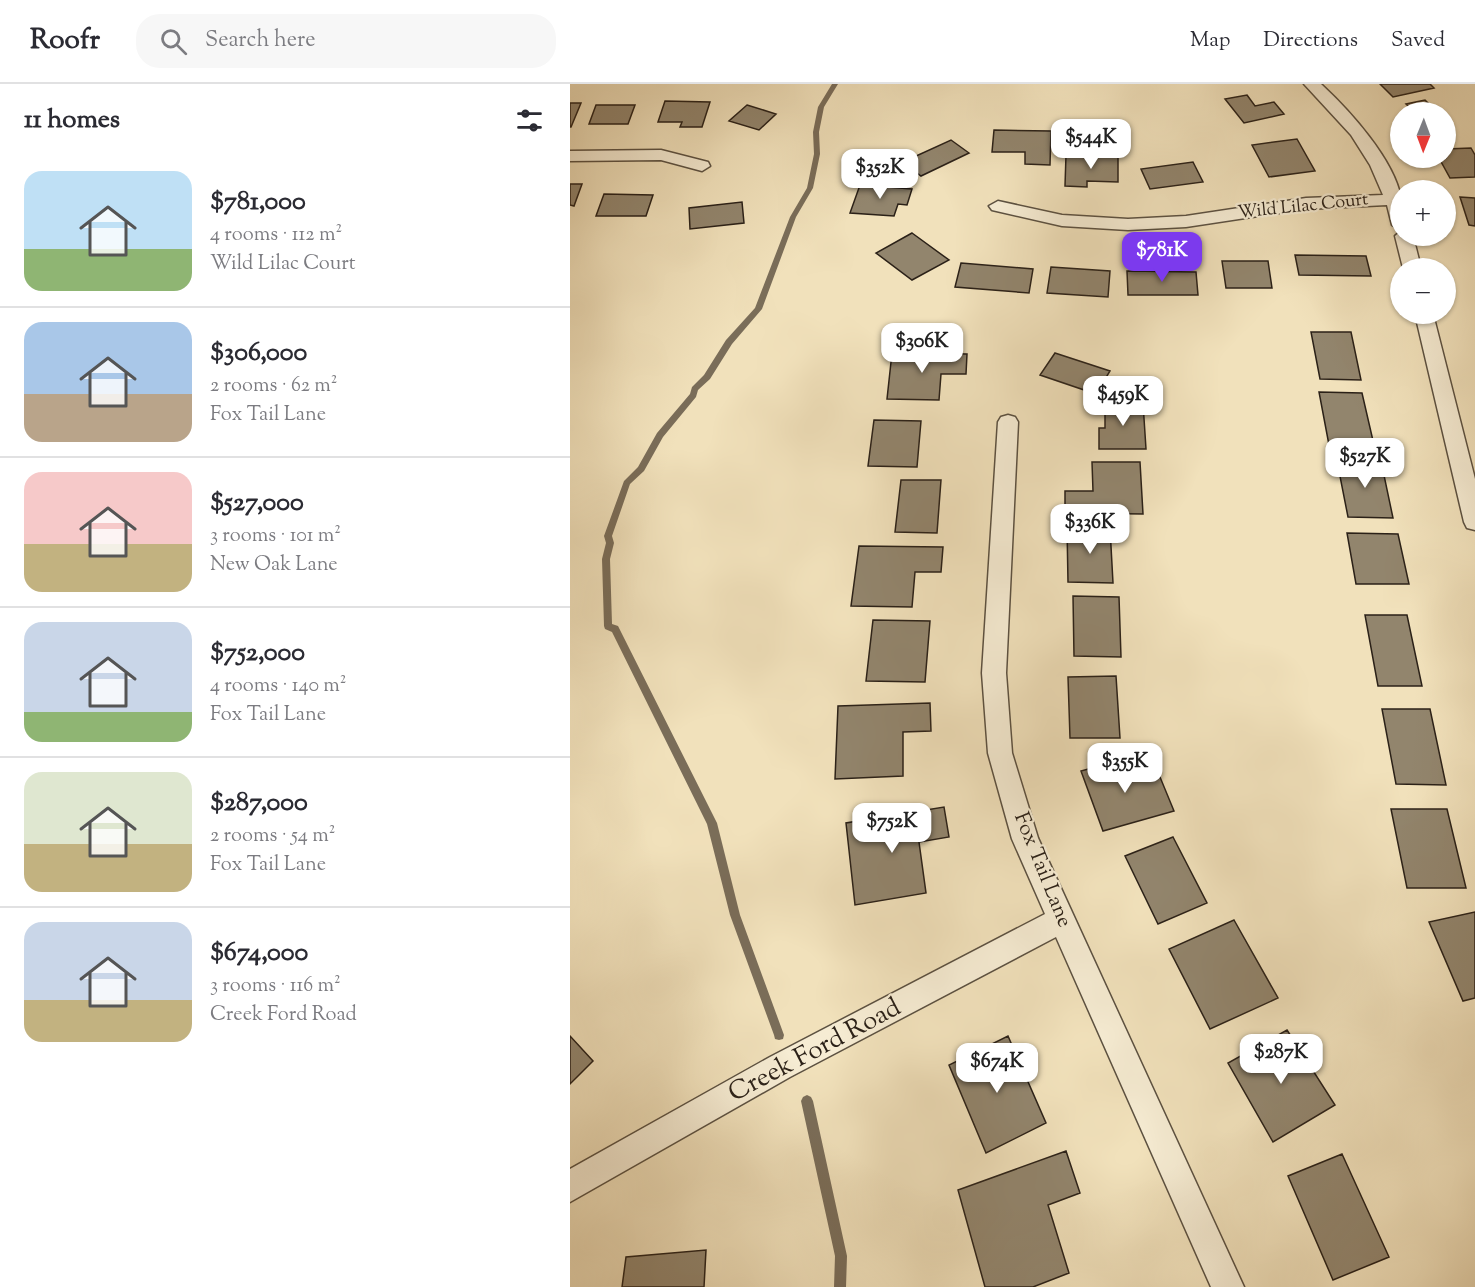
<!DOCTYPE html>
<meta charset="utf-8">
<style>
:root{--surface:#fff;--page:#f7f7f7;--text:#2b2b33;--muted:#7c7c81;--line:#e1e1e2;--accent:#7c3aed}
body{margin:0;font-family:"Sorts Mill Goudy",serif;background:var(--page);color:var(--text);height:100vh;display:flex;flex-direction:column;font-size:22px;white-space:nowrap}
*{box-sizing:border-box;margin:0}
p{font-size:20px;color:var(--muted)}
.icon{flex:none;width:33px;height:33px;fill:none;stroke:currentColor;stroke-width:2;stroke-linecap:round;stroke-linejoin:round}
.map{position:relative;flex:1;overflow:hidden}
.drawer{display:flex;flex-direction:column;background:var(--surface);width:570px}
.drawer>*{flex:none}
.needle{width:39px;rotate:181deg}
.fabs{position:absolute;left:820px;top:18px;display:grid;gap:12px}
.fabs a{display:grid;place-items:center;width:66px;height:66px;border-radius:50%;background:var(--surface);box-shadow:0 2px 4px #0004;font-size:30px}
.price{position:absolute;translate:-50% -51px;padding:0 14px;border-radius:12px;background:#fff;color:#222;font-size:20px;line-height:39px;filter:drop-shadow(0 2px 3px #0008)}
.price::after{content:'';position:absolute;left:50%;top:36px;width:18px;height:14px;margin-left:-9px;background:inherit;clip-path:polygon(0 0,100% 0,50% 100%)}
.price.on{background:var(--accent);color:#fff}
ul{padding:0;list-style:none}
li{display:flex;align-items:center;gap:18px;height:150px;padding:0 24px}
li+li{border-top:2px solid var(--line)}
li span{display:grid;place-items:center;flex:none;width:168px;height:120px;border-radius:18px;color:#555}
li>.icon{margin-inline-start:auto}
span .icon{width:72px;height:72px;fill:#fffc;stroke-width:1}
li b{font-size:26px}
h2{display:flex;justify-content:space-between;align-items:center;height:72px;padding:0 24px;font-size:26px}
header{display:flex;align-items:center;gap:36px;box-sizing:border-box;height:84px;padding:0 30px;background:var(--surface);border-bottom:2px solid var(--line)}
header strong{font-size:28px}
nav{display:flex;gap:33px;margin-inline-start:auto;font-size:21px}
.search{width:420px;height:54px;background:var(--page);display:flex;align-items:center;gap:15px;box-sizing:border-box;padding:0 21px;border-radius:24px;color:var(--muted);font-size:22px}
main{display:flex;flex:1;min-height:0}
.map>svg:first-child{display:block}
.lines{fill:none;stroke-linecap:round;stroke-linejoin:round}
.stream{fill:#7a6d59;fill-rule:evenodd}
.building{fill:#92856d;stroke:#2b2118;stroke-width:1.5}
.minor-casing{stroke:#5c5141;stroke-width:3}
.minor{fill:#f6ecd3;fill-rule:evenodd}
.labels{text-anchor:middle;dominant-baseline:central;stroke-width:4.5;stroke-linejoin:round;paint-order:stroke}
.far-street-label{font-size:18px;fill:#2b2118;stroke:#f6ecd3}
.street-label{font-size:21px;fill:#2b2118;stroke:#f6ecd3}
.near-street-label{font-size:26px;fill:#2b2118;stroke:#f6ecd3}
</style>
<header>
<strong>Roofr</strong>
<div class="search"><svg class="icon" aria-label="search" viewBox="0 0 24 24"><circle cx="10" cy="10" r="6"/><path d="M15 15l6 6"/></svg>Search here</div>
<nav><a>Map</a><a>Directions</a><a>Saved</a></nav>
</header>
<main>
<section class="drawer">
<h2>11 homes<svg class="icon" aria-label="filters" viewBox="0 0 24 24"><path d="M4 7h16M4 17h16"/><circle cx="9" cy="7" r="2"/><circle cx="15" cy="17" r="2"/></svg></h2>
<ul>
<li><span style="background:linear-gradient(#bfe0f5 65%,#8fb573 0)"><svg class="icon" aria-label="home" viewBox="0 0 24 24"><path d="M3 11l9-7 9 7M6 9v11h12V9"/></svg></span><div><b>$781,000</b><p>4 rooms · 112 m²</p><p>Wild Lilac Court</p></div></li>
<li><span style="background:linear-gradient(#a9c7e8 60%,#b9a48a 0)"><svg class="icon" aria-label="home" viewBox="0 0 24 24"><path d="M3 11l9-7 9 7M6 9v11h12V9"/></svg></span><div><b>$306,000</b><p>2 rooms · 62 m²</p><p>Fox Tail Lane</p></div></li>
<li><span style="background:linear-gradient(#f6c9c9 60%,#c2b280 0)"><svg class="icon" aria-label="home" viewBox="0 0 24 24"><path d="M3 11l9-7 9 7M6 9v11h12V9"/></svg></span><div><b>$527,000</b><p>3 rooms · 101 m²</p><p>New Oak Lane</p></div></li>
<li><span style="background:linear-gradient(#c9d6e8 75%,#8fb573 0)"><svg class="icon" aria-label="home" viewBox="0 0 24 24"><path d="M3 11l9-7 9 7M6 9v11h12V9"/></svg></span><div><b>$752,000</b><p>4 rooms · 140 m²</p><p>Fox Tail Lane</p></div></li>
<li><span style="background:linear-gradient(#dfe7d0 60%,#c2b280 0)"><svg class="icon" aria-label="home" viewBox="0 0 24 24"><path d="M3 11l9-7 9 7M6 9v11h12V9"/></svg></span><div><b>$287,000</b><p>2 rooms · 54 m²</p><p>Fox Tail Lane</p></div></li>
<li><span style="background:linear-gradient(#c9d6e8 65%,#c2b280 0)"><svg class="icon" aria-label="home" viewBox="0 0 24 24"><path d="M3 11l9-7 9 7M6 9v11h12V9"/></svg></span><div><b>$674,000</b><p>3 rooms · 116 m²</p><p>Creek Ford Road</p></div></li>
</ul>
</section>
<div class="map">
<svg width="905" height="1203" viewBox="0 0 905 1203">
<rect width="100%" height="100%" fill="#f1e1bb"/>
<filter id="stains"><feTurbulence type="fractalNoise" baseFrequency=".00333" numOctaves="4"/><feColorMatrix values="0 0 0 0 .2 0 0 0 0 .09 0 0 0 0 .02 0 0 0 .5 -.17"/></filter>
<radialGradient id="worn" r=".72"><stop offset=".6" stop-color="#630" stop-opacity="0"/><stop offset="1" stop-color="#630" stop-opacity=".3"/></radialGradient>
<g class="lines">
<path class="stream" d="M262,0H268L254,23L249,48L250,70L243,104L226,133L192,225L162,260L140,295L128,306L126,313L93,353L74,387L60,400L42,452L44,459L40,475L42,540L48,542L147,739L170,831L214,951L213,955L209,956L205,955L204,951L160,831L137,740L42,548L35,545L34,542L32,475L36,459L34,452L54,397L68,383L87,349L120,310L122,303L134,291L156,256L185,224L220,133L237,104L244,70L243,48L248,23Z
M237,1011L241,1013L243,1017L277,1172L276,1203H264L265,1172L231,1017L233,1013Z"/>
</g>
<path class="building" d="M810,0H860L864,4L823,13Z
M677,11L685,22L704,18L714,30L674,39L655,15Z
M855,16L867,28H844L836,20Z
M95,17L140,18L132,43H110L112,38H88Z
M0,19H11L1,43H0Z
M26,21H65L58,40H19Z
M177,21L206,30L189,46L159,37Z
M424,46L481,47L480,81L455,80V68H422Z
M727,55L745,87L699,93L682,61Z
M381,56L399,69L351,92L333,78Z
M901,64L905,71V93L880,94L869,74H876V65Z
M496,71L548,72V98L517,97V103L495,102Z
M623,78L633,98L580,105L571,85Z
M0,100H12L4,122L0,121Z
M290,101L342,105L337,121L328,120L324,132L280,129Z
M34,110L83,111L76,132H26Z
M890,113L905,114V142L899,141Z
M172,118L174,139L120,145L119,124Z
M342,149L379,176L342,196L306,169Z
M725,171L796,172L801,192L729,191Z
M652,177H698L702,204H656Z
M391,179L463,185L459,209L385,203Z
M481,183L540,187L538,213L477,209Z
M557,187L626,188L628,211H558Z
M741,248H781L791,296L750,295Z
M322,269L397,270L396,290H371L369,316L317,315Z
M485,269L540,287L526,310L470,291Z
M749,308L792,309L804,361H759Z
M535,319H573L576,365H529V344H535Z
M304,336L351,337L347,383L298,382Z
M767,377H811L823,434L778,433Z
M522,378H570L573,430L495,429V407H523Z
M331,396H371L367,449L325,448Z
M497,443L540,444L543,499L498,498Z
M777,449L828,450L839,500H786Z
M289,462L373,463L371,488H345L342,523L281,522Z
M503,512L549,513L551,573L504,572Z
M795,531H837L852,602H808Z
M303,536L360,537L355,598L296,597Z
M546,592L550,654H500L498,593Z
M360,619L361,647L333,648V692L265,695L268,622Z
M812,625H860L876,701L826,700Z
M562,673L572,697L590,693L604,727L533,747L511,687Z
M374,723L379,753L349,758L356,809L285,821L276,739Z
M821,725H877L896,804H837Z
M603,753L637,819L588,840L555,772Z
M905,828V914L893,917L859,838Z
M664,836L708,914L640,945L599,865Z
M717,946L765,1021L703,1058L658,979Z
M0,952L23,977L0,1000Z
M438,952L476,1039L416,1069L379,981Z
M496,1067L510,1109L478,1121L499,1189L463,1203H415L388,1106Z
M772,1070L819,1173L763,1196L718,1092Z
M136,1166L134,1203H52L56,1173Z"/>
<g class="lines">
<g class="minor-casing">
<path id="minor" d="M734,0H751C779,26 824,75 831,114C833,124 831,136 831,146L822,141L817,121L736,125L616,143L558,146L492,142L422,126L419,122L428,117L492,131L558,135L616,132L736,114L813,111L800,81L781,51Z
M91,66L138,78L140,82L132,87L91,76L0,77V67Z
M831,147V152H843L851,184H833L825,152Z
M845,230H863L905,395V446L897,444L894,438Z
M438,331L445,333L448,338L436,589L442,669L468,754L674,1203H641L486,853L220,993L0,1118V1085L200,973L475,830L442,755L418,669L412,589L428,338L431,333Z"/>
</g>
<use href="#minor" class="minor"/>
</g>
<g class="labels">
<g class="far-street-label">
<text transform="translate(733 123) rotate(-6)">Wild Lilac Court</text>
</g>
<g class="street-label">
<text transform="translate(472 786) rotate(68)">Fox Tail Lane</text>
</g>
<g class="near-street-label">
<text transform="translate(245 967) rotate(-28)">Creek Ford Road</text>
</g>
</g>
<rect width="100%" height="100%" filter="url(#stains)"/>
<rect width="100%" height="100%" fill="url(#worn)"/>
</svg>
<div class="fabs">
<a><svg class="needle" viewBox="-14 -14 28 28"><path d="M0-13l5 13h-10z" fill="#e53935"/><path d="M0 13l5-13h-10z" fill="#7c7c81"/></svg></a>
<a>+</a>
<a>−</a>
</div>
<b class="price" style="left:521px;top:86px">$544K</b>
<b class="price" style="left:310px;top:116px">$352K</b>
<b class="price on" style="left:592px;top:199px">$781K</b>
<b class="price" style="left:352px;top:290px">$306K</b>
<b class="price" style="left:553px;top:343px">$459K</b>
<b class="price" style="left:795px;top:405px">$527K</b>
<b class="price" style="left:520px;top:471px">$336K</b>
<b class="price" style="left:555px;top:710px">$355K</b>
<b class="price" style="left:322px;top:770px">$752K</b>
<b class="price" style="left:711px;top:1001px">$287K</b>
<b class="price" style="left:427px;top:1010px">$674K</b>
</div>
</main>
